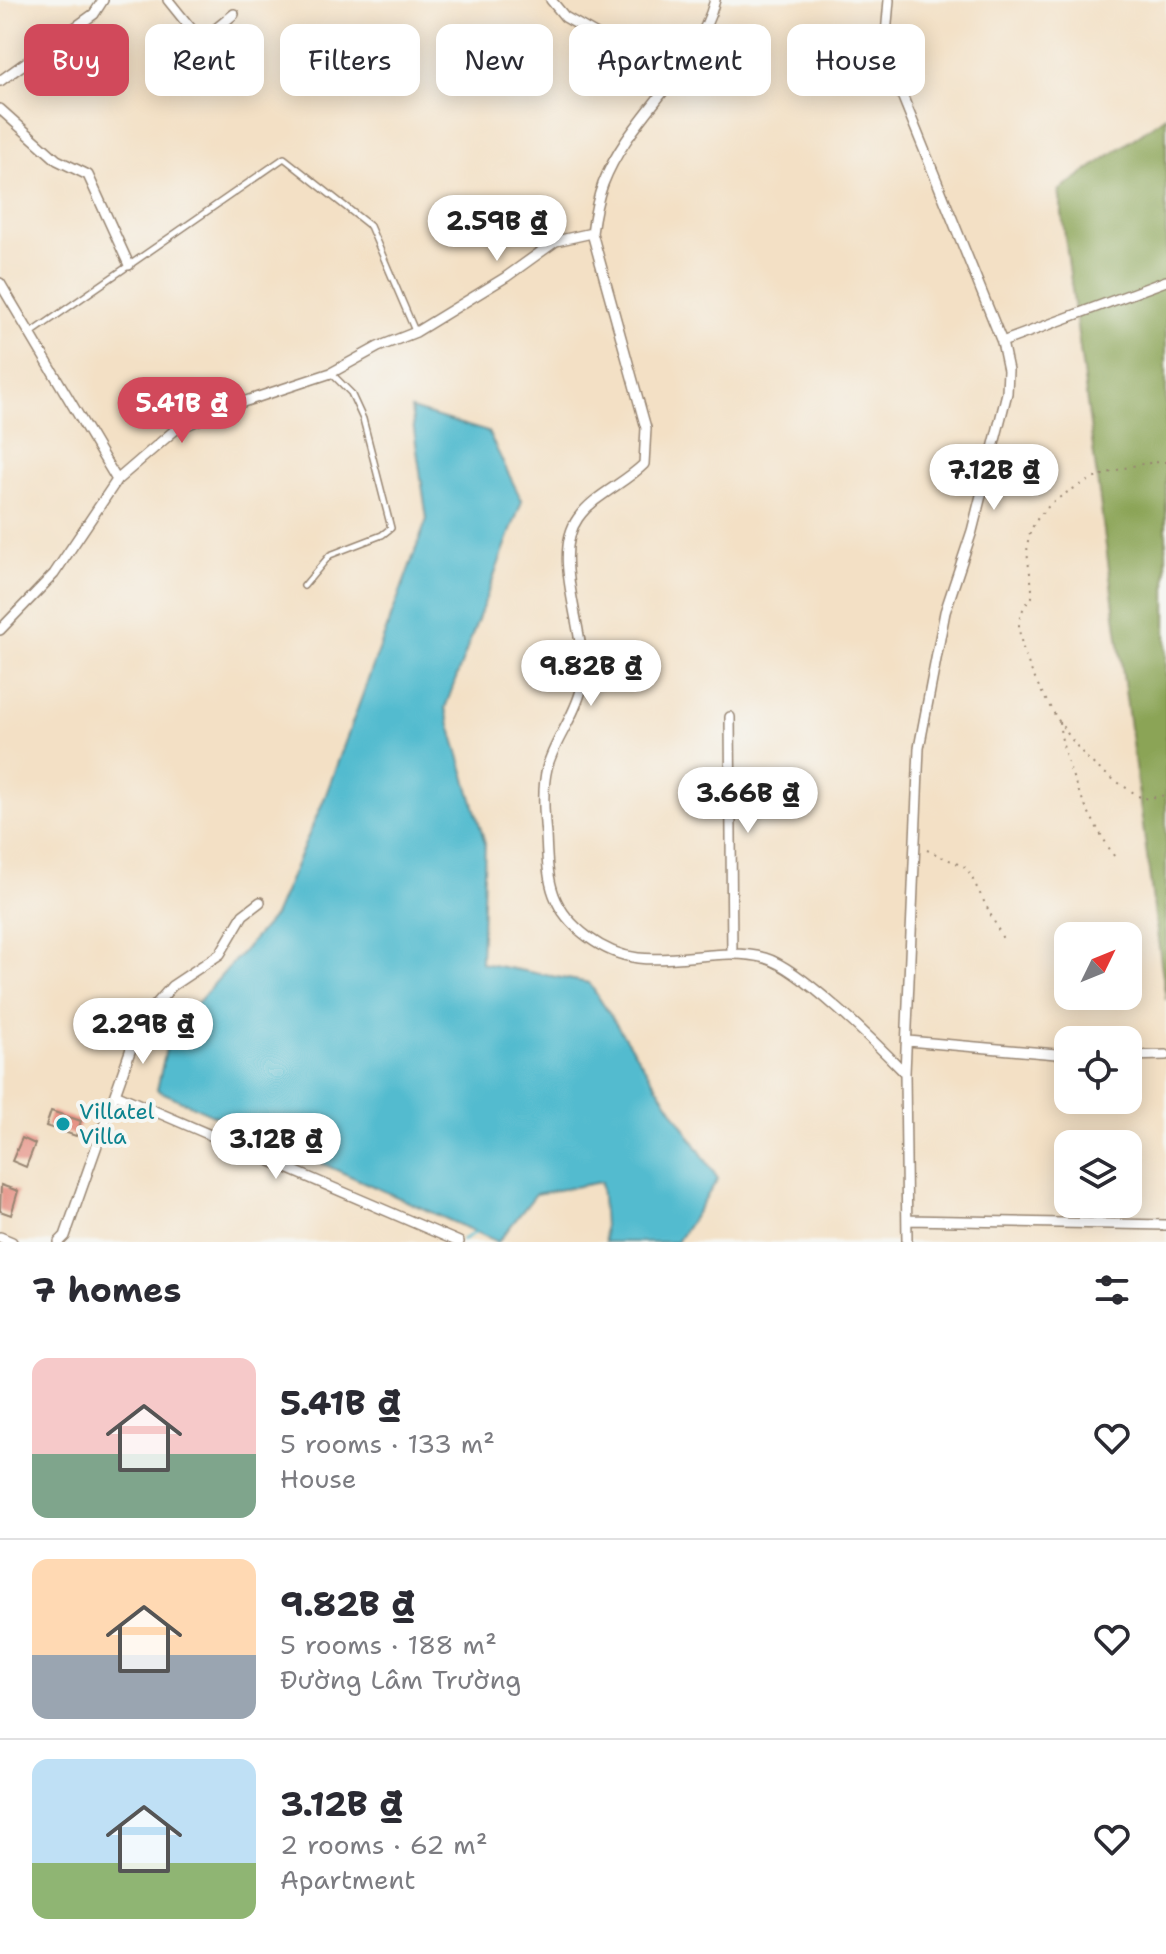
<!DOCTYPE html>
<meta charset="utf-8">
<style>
:root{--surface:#fff;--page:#f2f2f3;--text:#2b2b33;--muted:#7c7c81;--line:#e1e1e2;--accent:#d1495b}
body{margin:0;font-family:"Shantell Sans",sans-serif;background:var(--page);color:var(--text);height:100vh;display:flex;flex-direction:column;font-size:30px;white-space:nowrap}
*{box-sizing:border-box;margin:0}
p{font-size:26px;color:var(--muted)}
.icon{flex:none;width:44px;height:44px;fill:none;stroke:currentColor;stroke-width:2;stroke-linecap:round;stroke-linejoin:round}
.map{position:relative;height:1242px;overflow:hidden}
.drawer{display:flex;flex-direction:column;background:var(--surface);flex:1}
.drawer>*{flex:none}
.top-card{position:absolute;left:24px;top:24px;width:1118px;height:72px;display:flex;gap:16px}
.needle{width:52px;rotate:47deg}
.fabs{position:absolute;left:1054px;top:922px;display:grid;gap:16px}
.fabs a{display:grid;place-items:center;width:88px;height:88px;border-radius:16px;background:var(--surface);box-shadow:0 4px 20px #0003;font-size:40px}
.price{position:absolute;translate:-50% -68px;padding:0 18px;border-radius:28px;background:#fff;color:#222;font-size:26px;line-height:52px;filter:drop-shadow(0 2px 4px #0008)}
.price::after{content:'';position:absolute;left:50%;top:48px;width:24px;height:18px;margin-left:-12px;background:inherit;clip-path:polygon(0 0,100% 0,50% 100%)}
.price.selected{background:var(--accent);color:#fff}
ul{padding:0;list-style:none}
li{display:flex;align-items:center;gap:24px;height:200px;padding:0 32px}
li+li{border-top:2px solid var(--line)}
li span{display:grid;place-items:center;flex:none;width:224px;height:160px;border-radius:16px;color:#555}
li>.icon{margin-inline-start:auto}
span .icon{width:96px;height:96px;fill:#fffc;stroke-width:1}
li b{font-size:34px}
h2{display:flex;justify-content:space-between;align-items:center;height:96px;padding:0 32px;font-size:34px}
.chip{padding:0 28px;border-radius:16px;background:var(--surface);box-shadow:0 4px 20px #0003;font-size:28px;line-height:72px}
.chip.selected{background:var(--accent);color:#fff}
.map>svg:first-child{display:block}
.forest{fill:#8ba456;stroke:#63673a;stroke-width:2}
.water{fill:#52bbcf;stroke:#467276;stroke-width:2}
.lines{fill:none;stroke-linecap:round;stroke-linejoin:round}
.stream{stroke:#52bbcf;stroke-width:3}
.building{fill:#e69285}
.lane-casing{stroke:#978572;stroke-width:8}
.street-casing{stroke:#978572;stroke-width:12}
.path{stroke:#978572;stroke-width:2;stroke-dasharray:2 6;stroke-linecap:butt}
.lane{stroke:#fff;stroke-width:5}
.street{stroke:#fff;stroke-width:9}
.culture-dot{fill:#0f9aa8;stroke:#f6f6f2;stroke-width:3}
.labels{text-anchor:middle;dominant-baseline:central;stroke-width:8;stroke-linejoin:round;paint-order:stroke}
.culture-label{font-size:22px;fill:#0d838f;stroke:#f6f6f2;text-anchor:start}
</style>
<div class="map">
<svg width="1166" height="1242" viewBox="0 0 1166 1242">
<rect width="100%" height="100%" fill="#f6f6f2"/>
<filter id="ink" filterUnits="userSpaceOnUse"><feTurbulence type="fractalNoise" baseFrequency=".0125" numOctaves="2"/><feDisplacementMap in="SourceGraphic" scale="16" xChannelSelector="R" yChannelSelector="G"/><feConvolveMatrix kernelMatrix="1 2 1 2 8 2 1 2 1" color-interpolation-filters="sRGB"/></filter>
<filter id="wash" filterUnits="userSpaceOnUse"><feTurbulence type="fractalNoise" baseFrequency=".006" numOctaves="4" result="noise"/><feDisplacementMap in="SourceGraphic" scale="32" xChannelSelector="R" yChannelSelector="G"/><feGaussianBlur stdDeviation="1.8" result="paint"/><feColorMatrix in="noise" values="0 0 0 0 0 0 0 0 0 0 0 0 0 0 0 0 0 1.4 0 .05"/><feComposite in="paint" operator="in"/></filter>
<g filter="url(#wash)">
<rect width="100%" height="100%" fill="#f3e0c5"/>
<path class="forest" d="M1166,116V1000L1059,191Z"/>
<path class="water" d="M411,409L488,432L522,501L445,708L485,843L481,963L589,983L718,1179L677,1242H605L601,1182L536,1194L498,1242L157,1090L169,1035L274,916L325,797L427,519Z"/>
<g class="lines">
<path class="stream" d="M462,1240L476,1232"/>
</g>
<g id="blocks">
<path class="building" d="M51,1111L81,1121L76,1136L46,1126Z
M22,1138L35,1144L26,1167L12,1161Z
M1,1185L18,1191L11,1215L0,1211Z"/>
</g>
</g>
<g filter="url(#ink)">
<use href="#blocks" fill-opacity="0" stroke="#978572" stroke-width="2"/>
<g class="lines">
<g class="lane-casing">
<path id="lane" d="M30,334L284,158L370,226L415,331
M304,586L330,555L382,535L391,528L363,419L351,393L332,374"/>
</g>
<g class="street-casing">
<path id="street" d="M168,0L201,41L234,14
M551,0L565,17L674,79
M715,0C696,72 629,116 603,184C597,200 594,217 592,233L646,428L644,464C624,484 594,495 578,518C548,560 592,640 581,690C574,718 554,741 547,768C542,789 544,814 546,835C547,855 547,876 554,895C566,927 604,954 638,958C680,963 724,947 765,958C800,968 878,1045 905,1073L907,1242
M889,0L886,35L889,63L1002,342L1008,370L1007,393L972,531L945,612L919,748L905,1073
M0,81L94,14L103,0
M0,109L57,160L88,175L129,265
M0,283L117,480
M1002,342L1166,281
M0,630L54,574L117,480L175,430L234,405L331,373L378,347L416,332L506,277L556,241L592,233
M730,717L732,954
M908,1041L1068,1055
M1128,1056L1166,1055
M115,1094L459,1242
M907,1220L1166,1225
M0,1237L12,1242
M59,1242L65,1236L140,1023L172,986L220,954L243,915L260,902"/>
</g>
<path class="path" d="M1166,462C1124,461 1035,493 1028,541C1025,559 1033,578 1032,597C1025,605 1019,614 1019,625C1020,664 1061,730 1087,758C1103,774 1124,786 1143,799L1166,795
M1059,722C1065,772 1089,817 1116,859
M927,850L967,868L1003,939"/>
<use href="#lane" class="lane"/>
<use href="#street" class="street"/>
</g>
</g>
<circle class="culture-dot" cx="63" cy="1124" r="8"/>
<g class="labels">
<g class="culture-label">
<text x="79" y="1111">Villatel<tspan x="79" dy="25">Villa</tspan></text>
</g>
</g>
</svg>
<div class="fabs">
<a><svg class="needle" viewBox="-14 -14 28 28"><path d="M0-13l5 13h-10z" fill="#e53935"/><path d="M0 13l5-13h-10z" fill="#7c7c81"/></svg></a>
<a><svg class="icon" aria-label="locate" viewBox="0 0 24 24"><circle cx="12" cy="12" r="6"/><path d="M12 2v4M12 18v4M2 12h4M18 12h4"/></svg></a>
<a><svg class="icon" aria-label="layers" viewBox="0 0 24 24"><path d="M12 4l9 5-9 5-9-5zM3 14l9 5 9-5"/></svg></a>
</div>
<b class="price" style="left:497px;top:263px">2.59B ₫</b>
<b class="price selected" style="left:182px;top:445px">5.41B ₫</b>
<b class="price" style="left:994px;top:512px">7.12B ₫</b>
<b class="price" style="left:591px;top:708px">9.82B ₫</b>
<b class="price" style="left:748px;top:835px">3.66B ₫</b>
<b class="price" style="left:143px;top:1066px">2.29B ₫</b>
<b class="price" style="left:276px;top:1181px">3.12B ₫</b>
<div class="top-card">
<a class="chip selected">Buy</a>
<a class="chip">Rent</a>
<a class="chip">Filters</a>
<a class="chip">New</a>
<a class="chip">Apartment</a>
<a class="chip">House</a>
</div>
</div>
<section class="drawer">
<h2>7 homes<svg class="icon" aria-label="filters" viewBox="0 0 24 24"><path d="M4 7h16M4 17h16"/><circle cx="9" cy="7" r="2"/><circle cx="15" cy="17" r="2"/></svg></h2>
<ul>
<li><span style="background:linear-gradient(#f6c9c9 60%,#7fa58c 0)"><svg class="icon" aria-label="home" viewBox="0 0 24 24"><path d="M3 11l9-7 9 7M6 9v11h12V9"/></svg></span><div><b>5.41B ₫</b><p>5 rooms · 133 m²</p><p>House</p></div><svg class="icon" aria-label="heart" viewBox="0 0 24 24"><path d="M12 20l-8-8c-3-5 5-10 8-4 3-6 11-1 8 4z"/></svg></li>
<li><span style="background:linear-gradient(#ffd9b3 60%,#9aa5b1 0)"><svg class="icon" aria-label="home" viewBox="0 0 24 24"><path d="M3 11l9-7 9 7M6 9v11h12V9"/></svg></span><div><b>9.82B ₫</b><p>5 rooms · 188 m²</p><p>Đường Lâm Trường</p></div><svg class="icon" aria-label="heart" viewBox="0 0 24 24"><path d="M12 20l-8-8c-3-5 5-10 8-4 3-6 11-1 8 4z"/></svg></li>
<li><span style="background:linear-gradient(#bfe0f5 65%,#8fb573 0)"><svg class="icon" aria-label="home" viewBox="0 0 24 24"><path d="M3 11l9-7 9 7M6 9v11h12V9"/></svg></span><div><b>3.12B ₫</b><p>2 rooms · 62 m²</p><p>Apartment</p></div><svg class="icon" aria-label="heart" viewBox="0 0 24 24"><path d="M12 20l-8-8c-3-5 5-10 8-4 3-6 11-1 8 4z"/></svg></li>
</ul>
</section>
